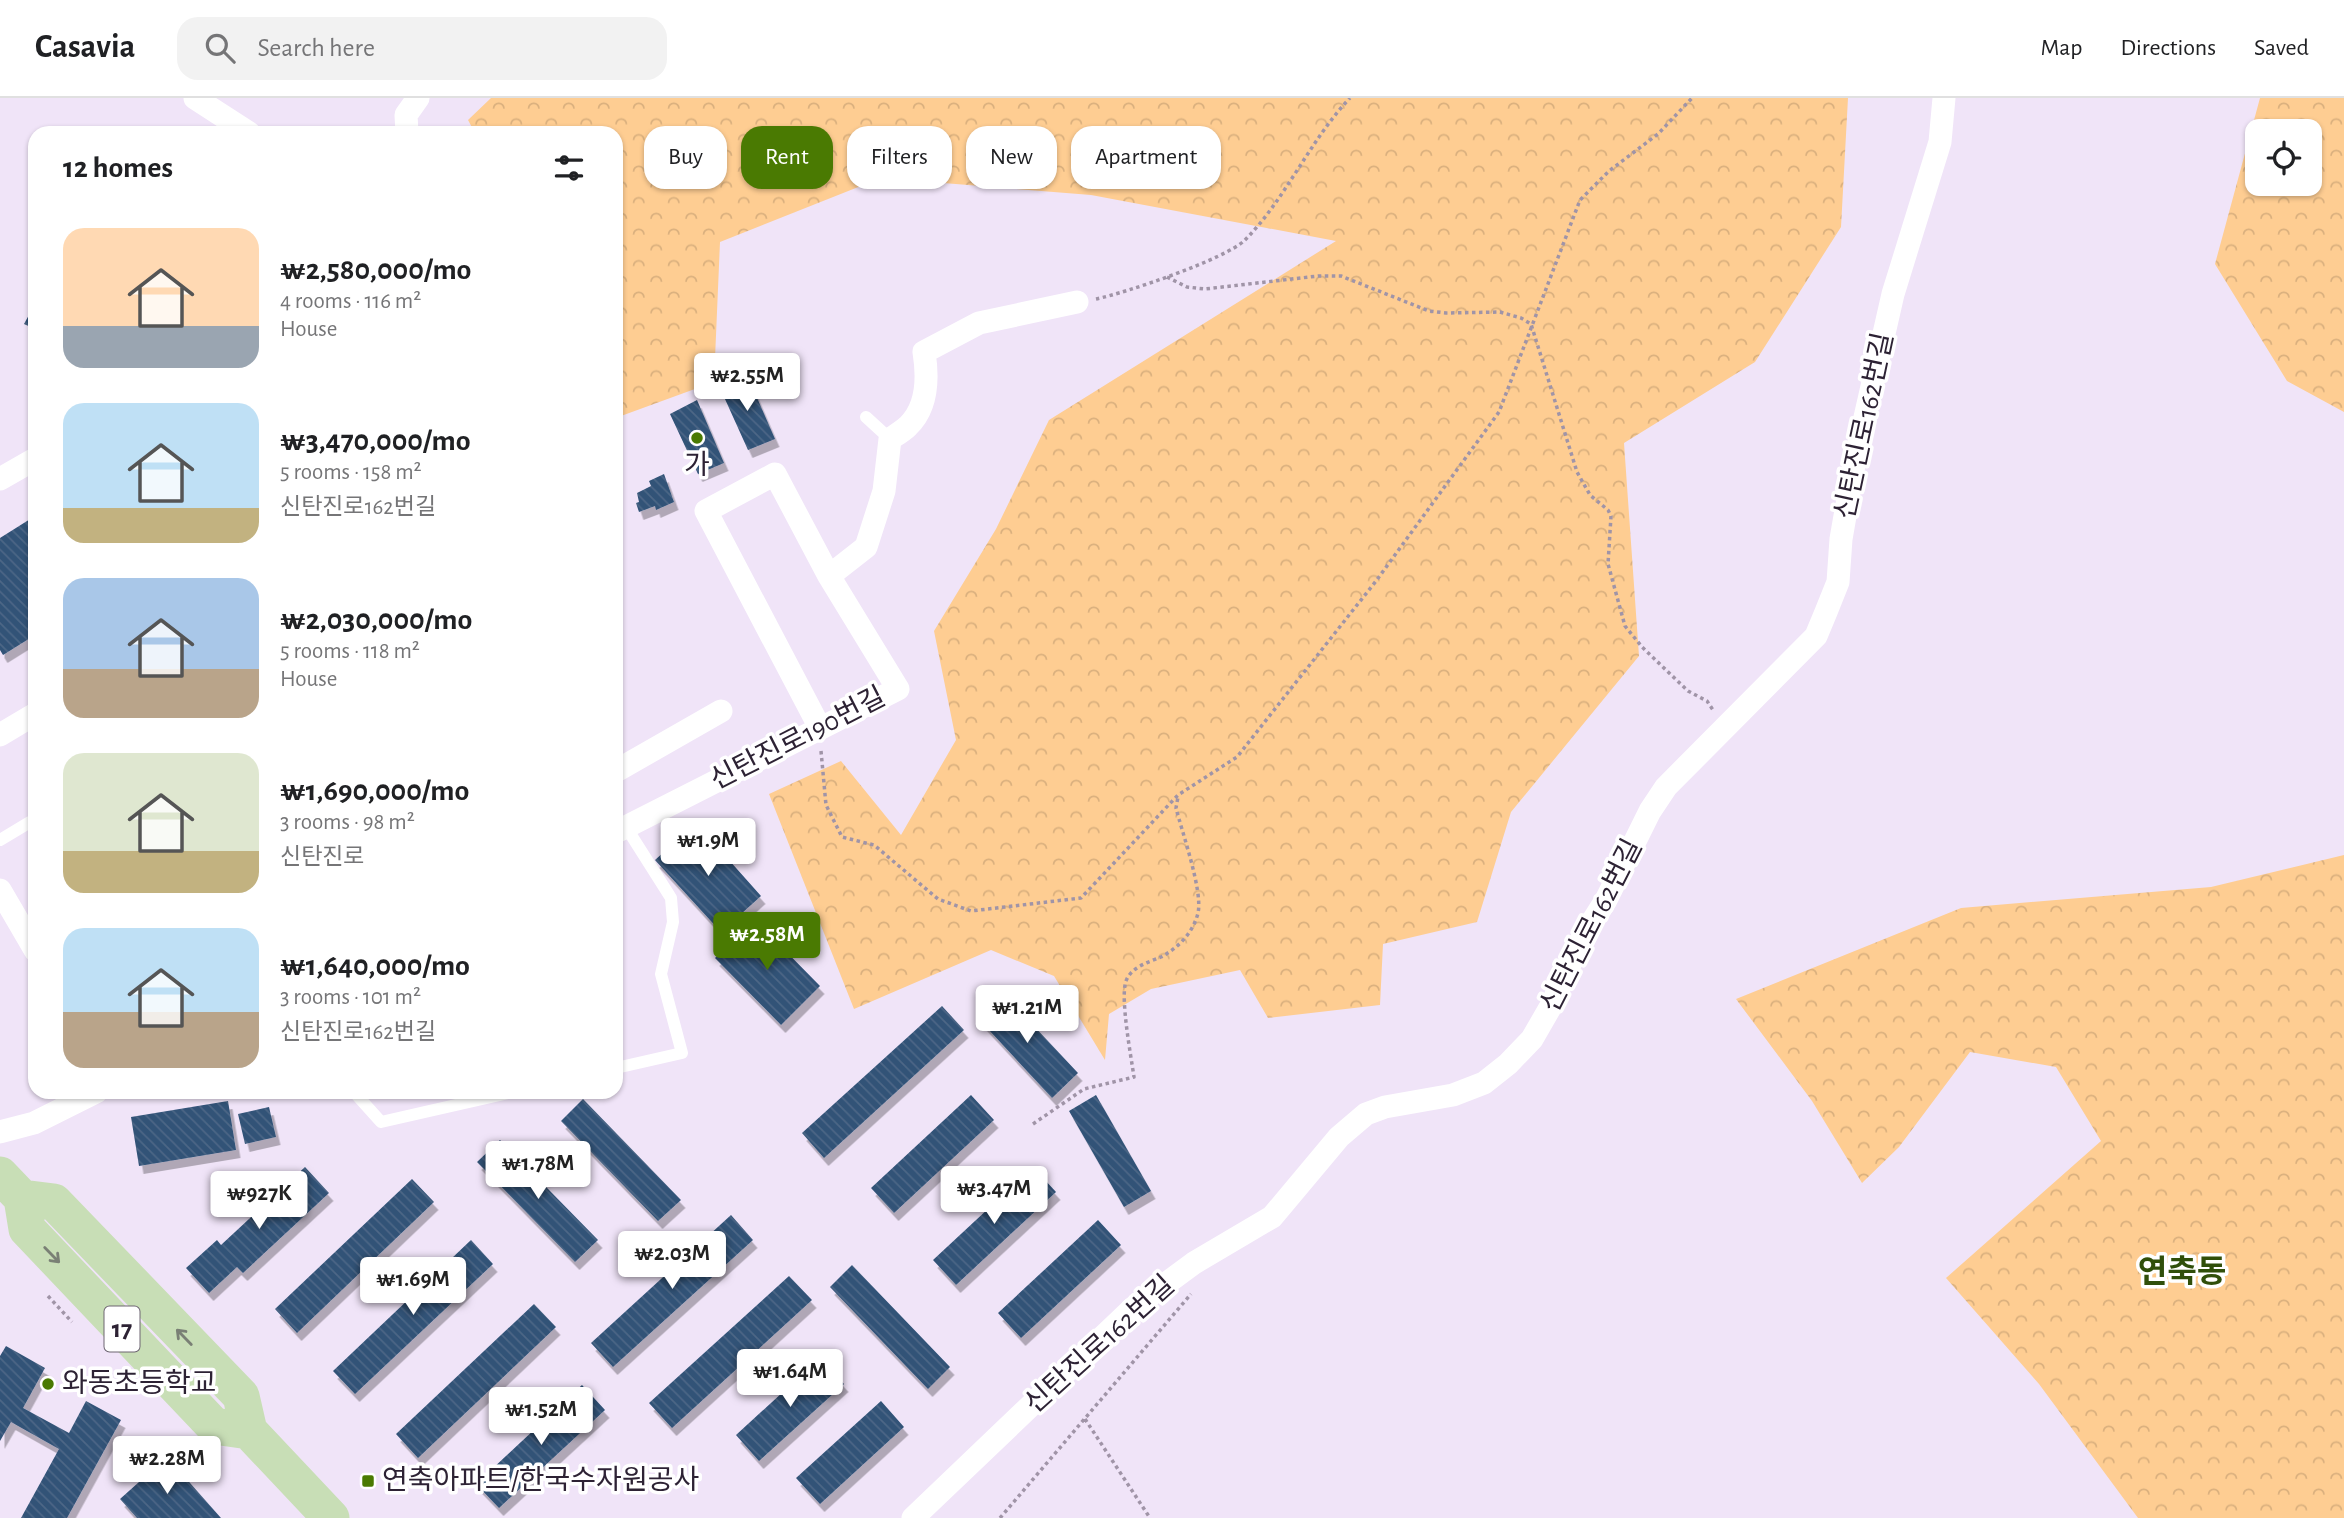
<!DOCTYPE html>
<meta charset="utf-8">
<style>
:root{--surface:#fff;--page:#f2f2f2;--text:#202124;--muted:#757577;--line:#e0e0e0;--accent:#4a7a02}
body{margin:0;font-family:"Alegreya Sans","Noto Sans KR",sans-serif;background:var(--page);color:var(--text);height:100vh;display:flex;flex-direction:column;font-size:26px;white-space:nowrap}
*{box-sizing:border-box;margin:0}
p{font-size:23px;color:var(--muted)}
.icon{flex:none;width:38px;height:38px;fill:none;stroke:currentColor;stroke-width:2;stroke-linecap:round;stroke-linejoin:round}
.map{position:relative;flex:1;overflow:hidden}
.details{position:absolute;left:28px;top:28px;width:595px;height:973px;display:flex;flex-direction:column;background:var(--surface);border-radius:21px;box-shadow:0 2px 5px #0004}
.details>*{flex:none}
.guide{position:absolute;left:644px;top:28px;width:665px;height:63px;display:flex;gap:14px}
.tools{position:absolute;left:2245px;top:21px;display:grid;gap:14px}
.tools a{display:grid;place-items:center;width:77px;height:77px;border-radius:14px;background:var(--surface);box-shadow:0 2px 5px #0004;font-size:35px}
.price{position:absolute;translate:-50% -60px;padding:0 16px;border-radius:7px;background:#fff;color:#222;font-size:23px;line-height:46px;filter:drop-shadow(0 2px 4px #0008)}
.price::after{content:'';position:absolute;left:50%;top:42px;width:21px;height:16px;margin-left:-10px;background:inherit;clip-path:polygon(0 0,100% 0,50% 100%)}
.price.selected{background:var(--accent);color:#fff}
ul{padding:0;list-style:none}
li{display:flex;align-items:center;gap:21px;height:175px;padding:0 35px}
li span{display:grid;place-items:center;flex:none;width:196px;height:140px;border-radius:21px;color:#555}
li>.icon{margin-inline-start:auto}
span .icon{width:84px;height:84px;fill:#fffc;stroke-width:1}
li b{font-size:30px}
h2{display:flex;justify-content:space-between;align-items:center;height:84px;padding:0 35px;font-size:30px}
.chip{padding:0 24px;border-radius:21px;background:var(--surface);box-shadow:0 2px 5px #0004;font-size:24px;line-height:63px}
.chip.selected{background:var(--accent);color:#fff}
header{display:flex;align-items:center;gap:42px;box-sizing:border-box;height:98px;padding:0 35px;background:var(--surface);border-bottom:2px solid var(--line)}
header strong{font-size:33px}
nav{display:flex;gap:38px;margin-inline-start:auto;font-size:24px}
.search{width:490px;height:63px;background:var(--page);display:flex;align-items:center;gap:18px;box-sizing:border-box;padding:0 24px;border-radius:21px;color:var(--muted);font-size:26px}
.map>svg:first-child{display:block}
.forest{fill:url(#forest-crowns);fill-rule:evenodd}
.building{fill:url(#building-back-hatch);filter:url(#shadow)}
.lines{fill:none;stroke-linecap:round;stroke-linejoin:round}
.path{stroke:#a094a7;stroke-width:3.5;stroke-dasharray:3.5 3.5;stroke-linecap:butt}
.service{stroke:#fff;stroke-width:12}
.minor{stroke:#fff;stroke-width:23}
.primary{stroke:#c8deb6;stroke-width:37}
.oneway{stroke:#7a8075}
.poi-dot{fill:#4a7a02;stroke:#fff;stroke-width:2.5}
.labels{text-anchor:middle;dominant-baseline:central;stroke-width:7;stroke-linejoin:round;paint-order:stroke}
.shield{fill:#fff;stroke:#6c6471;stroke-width:2}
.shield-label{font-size:26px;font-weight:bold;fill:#2d2234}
.street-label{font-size:28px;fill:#2d2234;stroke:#fff}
.poi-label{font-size:28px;fill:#2d2234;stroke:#fff;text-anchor:start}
.quarter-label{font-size:32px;font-weight:bold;fill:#304f0a;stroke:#fff}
</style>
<header>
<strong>Casavia</strong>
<div class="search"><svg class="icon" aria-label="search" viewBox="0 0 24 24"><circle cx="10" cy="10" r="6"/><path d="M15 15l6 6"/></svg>Search here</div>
<nav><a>Map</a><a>Directions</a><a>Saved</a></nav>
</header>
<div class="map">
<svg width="2344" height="1420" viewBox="0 0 2344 1420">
<defs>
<pattern id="forest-crowns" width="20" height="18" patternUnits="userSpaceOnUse" patternTransform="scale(1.75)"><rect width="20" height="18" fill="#fecd92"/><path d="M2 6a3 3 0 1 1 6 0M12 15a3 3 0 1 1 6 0" fill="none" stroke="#dab07e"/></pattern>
<pattern id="building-back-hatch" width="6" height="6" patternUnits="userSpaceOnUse" patternTransform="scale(1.75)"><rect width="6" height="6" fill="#305277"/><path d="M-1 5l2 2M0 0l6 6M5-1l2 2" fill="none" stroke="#4d6786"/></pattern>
<filter id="shadow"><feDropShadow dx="4.5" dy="8" stdDeviation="0" flood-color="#0004"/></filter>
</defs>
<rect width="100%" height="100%" fill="#f0e4f8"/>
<path class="forest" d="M491,0H1848L1841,129L1755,264L1624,345L1639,558L1511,714L1477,824L1383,846L1380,907L1268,920L1240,872L1151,891L1109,916L1105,962L1054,878L991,852L854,911L769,696L841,663L901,737L956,642L934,533L996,431L1049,322L1336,143L1091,97L881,80L720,144L714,284L621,318L616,310V35H475L468,22Z
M2260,0H2344V314L2287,283L2215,166ZM2258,33H2310V86H2258Z
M2344,757V1420H2138L2039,1286L1946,1180L2101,1043L2056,969L1970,954L1899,1049L1862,1085L1812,1003L1736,901L1961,810L2211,789Z"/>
<path class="building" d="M35,206V231L24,226Z
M747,277L775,341L748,352L720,290Z
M697,302L724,365L698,376L670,316Z
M664,376L674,404L656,412L655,408L639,414L636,405L639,404L637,395L651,388L649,383Z
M35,418V537L3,557L0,552V440Z
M696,725L761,798L721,834L655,762Z
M754,821L820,888L781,927L715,860Z
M1002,894L1078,975L1052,1000L976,918Z
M942,908L964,932L824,1060L802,1035Z
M971,997L994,1022L894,1115L871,1090Z
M1096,997L1151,1093L1124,1109L1069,1013Z
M583,1001L681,1102L658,1123L561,1023Z
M228,1003L236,1052L139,1068L131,1019Z
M269,1009L276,1039L245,1046L238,1016Z
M500,1042L598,1142L575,1164L477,1064Z
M305,1069L329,1095L243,1175L237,1169L209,1195L186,1170L217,1142L221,1147Z
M1033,1069L1056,1094L956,1187L933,1162Z
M412,1081L434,1104L297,1235L275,1211Z
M731,1117L753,1142L613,1269L591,1245Z
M1098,1122L1121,1147L1021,1240L998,1215Z
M471,1142L493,1166L355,1296L333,1273Z
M852,1167L950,1269L928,1291L830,1189Z
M789,1178L812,1202L672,1330L649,1305Z
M534,1206L556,1229L418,1360L396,1336Z
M6,1248L45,1270L23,1310L69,1335L86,1303L121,1322L67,1420H21L59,1351L11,1324L0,1343V1258Z
M820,1260L844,1286L759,1363L736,1337Z
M582,1287L605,1312L499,1410L476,1386Z
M881,1303L904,1329L820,1406L796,1380Z
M167,1359L221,1420H137L120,1401Z"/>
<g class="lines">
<path class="path" d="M1167,179L1187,189L1205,191L1318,178H1341L1429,213L1446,215L1500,214L1521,220L1531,226L1577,374L1590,397L1608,412L1611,418L1608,466L1625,528L1642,549L1688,593L1707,603L1713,612
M1096,201C1125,195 1226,161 1245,142C1285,102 1310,42 1350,0
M821,653L826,707L842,739L874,747L938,801L971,813L1081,800L1178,697L1237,659L1376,483L1499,314L1580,102L1609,73L1658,36L1692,0
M1033,1026L1084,991L1134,979C1131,958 1120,900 1126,883C1131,869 1149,864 1161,859C1178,850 1193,835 1198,815C1203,793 1182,734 1176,710L1178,699
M48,1198L72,1224
M1085,1321L1150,1420
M1000,1420L1191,1196"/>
<path class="service" d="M866,319L890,341
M0,742L30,724
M616,970L682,955L661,876L673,824L671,800L626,729
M354,994L381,1024L513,994"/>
<path class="minor" d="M195,0L249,35
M407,35L406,17L418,0
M0,381L35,361
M820,630L706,413L775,376L829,478
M0,637L35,616
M616,673L721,613
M616,734L898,591L829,478L866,449L884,393L890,341C896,337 903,333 908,328C928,309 928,279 924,254L979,225L1077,204
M0,792L35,852
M0,1034L34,1025L96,994
M913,1420L1133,1210L1194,1165L1272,1119L1339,1039L1366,1016L1385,1009L1453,997L1484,985L1508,966L1532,941L1551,908L1582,840L1606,802L1650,713L1666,689L1816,538L1826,514L1838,484L1841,441L1853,372L1893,196L1940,44L1944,0"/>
<path class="primary" d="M0,1077L22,1100L27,1131L214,1328L249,1333
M22,1100L54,1104L241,1298L249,1333L331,1420"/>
</g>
<defs><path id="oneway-shaft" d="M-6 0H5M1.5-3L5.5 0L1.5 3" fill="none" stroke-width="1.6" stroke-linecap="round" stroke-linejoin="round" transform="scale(1.75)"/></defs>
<g class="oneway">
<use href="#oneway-shaft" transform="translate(52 1157) rotate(46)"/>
<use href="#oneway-shaft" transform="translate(184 1239) rotate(-134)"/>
</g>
<g class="poi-dot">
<circle cx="697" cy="340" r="7"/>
<circle cx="48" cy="1286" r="7"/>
<rect x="361" y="1376" width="14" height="14" rx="3.5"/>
</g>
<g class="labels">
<rect class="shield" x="104.5" y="1208.5" width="35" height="45" rx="5"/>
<g class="shield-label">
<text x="122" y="1231">17</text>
</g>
<g class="street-label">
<text transform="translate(1865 328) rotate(-78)">신탄진로162번길</text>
<text transform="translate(798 641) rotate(-27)">신탄진로190번길</text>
<text transform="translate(1592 828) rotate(-63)">신탄진로162번길</text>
<text transform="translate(1100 1247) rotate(-42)">신탄진로162번길</text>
</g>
<g class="poi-label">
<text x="697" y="368" text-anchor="middle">가</text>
<text x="62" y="1286">와동초등학교</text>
<text x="382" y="1383">연축아파트/한국수자원공사</text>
</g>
<g class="quarter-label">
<text x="2182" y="1174">연축동</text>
</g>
</g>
</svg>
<div class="tools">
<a><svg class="icon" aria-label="locate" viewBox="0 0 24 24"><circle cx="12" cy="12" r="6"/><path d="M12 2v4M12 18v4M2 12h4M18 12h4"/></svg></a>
</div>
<b class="price" style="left:747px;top:315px">₩2.55M</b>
<b class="price" style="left:708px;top:780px">₩1.9M</b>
<b class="price selected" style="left:767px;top:874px">₩2.58M</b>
<b class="price" style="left:1027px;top:947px">₩1.21M</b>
<b class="price" style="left:538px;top:1103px">₩1.78M</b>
<b class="price" style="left:994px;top:1128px">₩3.47M</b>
<b class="price" style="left:259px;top:1133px">₩927K</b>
<b class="price" style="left:672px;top:1193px">₩2.03M</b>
<b class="price" style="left:413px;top:1219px">₩1.69M</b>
<b class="price" style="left:790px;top:1311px">₩1.64M</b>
<b class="price" style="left:541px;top:1349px">₩1.52M</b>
<b class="price" style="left:167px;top:1398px">₩2.28M</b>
<div class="guide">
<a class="chip">Buy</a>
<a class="chip selected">Rent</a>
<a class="chip">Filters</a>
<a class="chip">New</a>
<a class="chip">Apartment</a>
</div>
<section class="details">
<h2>12 homes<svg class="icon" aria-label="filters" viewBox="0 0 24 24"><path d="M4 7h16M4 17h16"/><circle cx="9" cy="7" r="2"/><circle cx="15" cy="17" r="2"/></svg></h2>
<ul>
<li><span style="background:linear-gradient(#ffd9b3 70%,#9aa5b1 0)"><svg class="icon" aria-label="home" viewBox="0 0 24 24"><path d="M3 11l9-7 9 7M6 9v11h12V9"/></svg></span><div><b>₩2,580,000/mo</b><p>4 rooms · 116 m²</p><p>House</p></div></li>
<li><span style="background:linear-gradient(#bfe0f5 75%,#c2b280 0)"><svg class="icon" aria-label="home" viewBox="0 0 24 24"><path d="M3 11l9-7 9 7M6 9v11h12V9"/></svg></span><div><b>₩3,470,000/mo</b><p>5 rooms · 158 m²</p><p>신탄진로162번길</p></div></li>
<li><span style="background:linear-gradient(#a9c7e8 65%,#b9a48a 0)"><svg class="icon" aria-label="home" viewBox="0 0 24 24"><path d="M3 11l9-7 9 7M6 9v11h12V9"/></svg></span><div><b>₩2,030,000/mo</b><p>5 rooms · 118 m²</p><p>House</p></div></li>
<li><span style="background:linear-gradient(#dfe7d0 70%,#c2b280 0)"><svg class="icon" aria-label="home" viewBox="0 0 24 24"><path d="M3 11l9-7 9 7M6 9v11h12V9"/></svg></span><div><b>₩1,690,000/mo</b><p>3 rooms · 98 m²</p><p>신탄진로</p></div></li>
<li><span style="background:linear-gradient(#bfe0f5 60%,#b9a48a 0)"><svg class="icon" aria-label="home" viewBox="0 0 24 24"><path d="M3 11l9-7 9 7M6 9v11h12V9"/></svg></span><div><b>₩1,640,000/mo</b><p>3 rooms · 101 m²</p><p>신탄진로162번길</p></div></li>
</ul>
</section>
</div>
